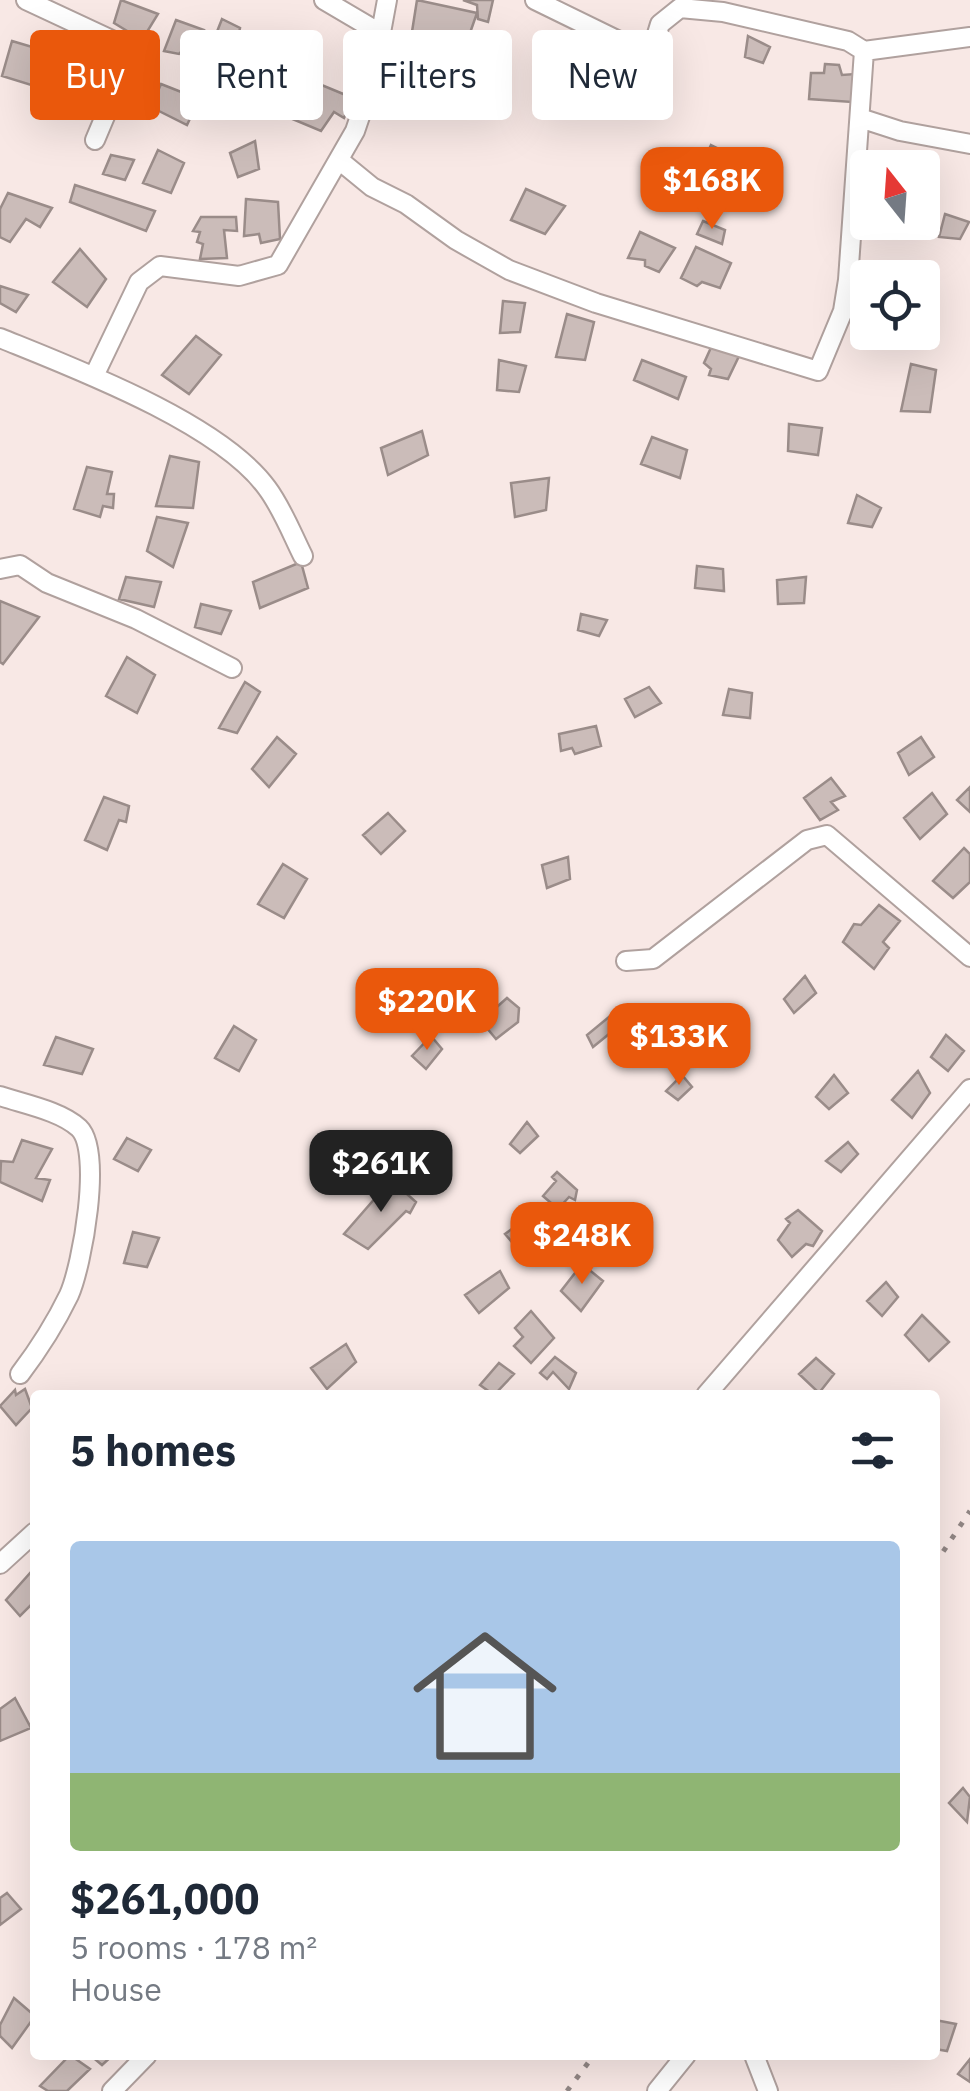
<!DOCTYPE html>
<meta charset="utf-8">
<style>
:root{--surface:#fff;--page:#f2f2f3;--text:#1f2937;--muted:#747a83;--accent:#ea580c}
body{margin:0;font-family:"IBM Plex Sans",sans-serif;background:var(--page);color:var(--text);height:100vh;display:flex;flex-direction:column;font-size:38px;white-space:nowrap}
*{box-sizing:border-box;margin:0}
p{font-size:32px;color:var(--muted)}
.icon{flex:none;width:55px;height:55px;fill:none;stroke:currentColor;stroke-width:2;stroke-linecap:round;stroke-linejoin:round}
.map{position:relative;flex:1;overflow:hidden}
.drawer{position:absolute;left:30px;top:1390px;width:910px;height:670px;display:flex;flex-direction:column;background:var(--surface);border-radius:10px;box-shadow:0 10px 40px #0002}
.drawer>*{flex:none}
.guide{position:absolute;left:30px;top:30px;width:910px;height:90px;display:flex;gap:20px}
.needle{width:65px;rotate:343deg}
.fabs{position:absolute;left:850px;top:150px;display:grid;gap:20px}
.fabs a{display:grid;place-items:center;width:90px;height:90px;border-radius:10px;background:var(--surface);box-shadow:0 10px 40px #0002;font-size:50px}
.price{position:absolute;translate:-50% -85px;padding:0 22px;border-radius:20px;background:var(--accent);color:#fff;font-size:32px;line-height:65px;filter:drop-shadow(0 2px 5px #0008)}
.price::after{content:'';position:absolute;left:50%;top:60px;width:30px;height:22px;margin-left:-15px;background:inherit;clip-path:polygon(0 0,100% 0,50% 100%)}
.price.selected{background:#222;color:#fff}
ul{padding:0;list-style:none}
li{display:grid;align-content:center;gap:20px;height:530px;padding:0 40px}
li span{display:grid;place-items:center;height:310px;border-radius:10px;color:#555}
li>.icon{margin-inline-start:auto}
span .icon{width:180px;height:180px;fill:#fffc;stroke-width:1}
li b{font-size:42px}
h2{display:flex;justify-content:space-between;align-items:center;height:120px;padding:0 40px;font-size:42px}
.tag{padding:0 35px;border-radius:10px;background:var(--surface);box-shadow:0 10px 40px #0002;font-size:35px;line-height:90px}
.tag.selected{background:var(--accent);color:#fff}
.map>svg:first-child{display:block}
.building{fill:#cbbcb9;stroke:#9a8c89;stroke-width:2.5}
.lines{fill:none;stroke-linecap:round;stroke-linejoin:round}
.street-casing{stroke:#b0a19e;stroke-width:22}
.street{stroke:#fff;stroke-width:18}
.rail{stroke:#918684;stroke-width:5;stroke-dasharray:5 10;stroke-linecap:butt}
</style>
<div class="map">
<svg width="970" height="2091" viewBox="0 0 970 2091">
<rect width="100%" height="100%" fill="#f8e8e5"/>
<path class="building" d="M121,0L158,14L142,40L114,23Z
M417,0L477,13L464,50L444,42L440,50L411,38Z
M463,0H493L488,22L478,19L477,5Z
M222,19L240,28L234,58L226,63L207,57Z
M176,20L204,30L197,52L185,48L179,54L164,51Z
M748,36L770,47L763,63L745,57Z
M12,41L56,54L41,88L2,76Z
M284,56L309,73L307,79L353,98L344,118L334,112L321,131L283,115L287,107L307,112V100L272,78Z
M825,64L839,65L842,75L855,74L852,102L809,99L811,73H824Z
M624,65L622,110H586L589,66Z
M161,84L199,99L187,125L151,107Z
M255,141L259,169L238,177L230,153Z
M711,145L725,152L723,165L744,178L732,201L710,189L703,197L690,189Z
M158,150L184,163L171,193L143,183Z
M111,155L134,160L125,180L103,174Z
M75,185L155,211L146,231L70,202Z
M526,189L565,206L545,234L511,220Z
M8,193L52,208L40,227L26,219L10,242L0,237V209Z
M246,199L278,202L280,239L261,243L259,234L244,236Z
M945,214L969,222L960,239L939,237Z
M201,217H236L237,231L224,230L227,258L200,259L203,244L197,242L200,232L193,231Z
M703,221L725,230L722,244L697,234Z
M640,232L675,248L659,272L645,266V260L628,258Z
M696,247L731,263L720,288L702,282L697,286L681,278Z
M80,249L106,279L87,307L53,282Z
M0,286L28,295L16,312L0,303Z
M503,301L525,303L520,332L500,333Z
M567,314L594,322L585,360L556,357Z
M196,336L221,355L189,394L162,375Z
M714,341L740,354L728,379L709,375L711,369L704,363Z
M499,360L526,366L519,392L497,390Z
M642,360L686,377L678,399L634,380Z
M911,364L936,370L930,412L901,411Z
M789,424L822,428L818,455L788,451Z
M422,431L428,455L388,475L381,448Z
M652,437L687,450L680,478L641,464Z
M170,456L199,462L193,508L156,506Z
M87,467L112,472L107,494H114L113,508L103,506L100,517L74,509Z
M549,478L546,510L515,517L511,483Z
M857,495L881,508L872,527L848,523Z
M157,517L188,523L173,567L147,551Z
M301,562L308,588L260,608L253,582Z
M697,566L723,569L724,591L695,588Z
M126,577L161,582L154,607L119,599Z
M806,577L804,603L778,604L777,580Z
M0,601L39,617L3,664L0,662Z
M201,604L231,611L221,634L195,627Z
M581,614L607,620L599,636L578,630Z
M127,657L155,675L137,713L106,696Z
M245,682L260,692L237,733L219,728Z
M649,687L661,703L635,717L625,699Z
M729,689L752,693L750,718L723,715Z
M596,726L601,746L575,754L572,748L561,751L559,734Z
M277,737L296,754L269,787L252,769Z
M921,737L934,757L909,775L898,753Z
M831,778L845,796L831,802L838,810L820,820L804,798Z
M970,787V812L957,800Z
M932,793L947,814L920,839L904,818Z
M104,797L129,806L126,822L119,820L107,850L85,840Z
M388,813L405,831L381,854L363,835Z
M964,848L970,854V882L953,898L933,881Z
M568,857L570,879L547,888L542,865Z
M283,864L307,879L284,918L258,904Z
M879,905L900,921L883,942L889,948L874,969L843,942L854,924L861,925Z
M805,976L816,993L794,1013L784,999Z
M507,998L519,1008L518,1022L496,1039L481,1021Z
M615,1012L620,1025L593,1047L587,1035Z
M234,1026L256,1040L239,1071L215,1058Z
M946,1035L964,1051L948,1071L931,1057Z
M431,1036L442,1049L426,1069L412,1056Z
M56,1037L93,1049L82,1074L44,1065Z
M918,1071L930,1093L912,1118L892,1100Z
M682,1075L692,1087L678,1100L666,1091Z
M834,1075L848,1093L829,1109L816,1097Z
M527,1122L538,1136L520,1153L510,1144Z
M127,1138L151,1150L138,1171L114,1159Z
M22,1140L52,1149L36,1178L50,1180L42,1201L0,1182L1,1161L13,1162Z
M848,1142L858,1154L841,1172L826,1161Z
M557,1172L577,1190L575,1200L569,1197L558,1209L543,1196L556,1181L552,1177Z
M391,1180L416,1202L410,1213L406,1211L368,1249L344,1234Z
M629,1209L644,1228L619,1253L602,1240Z
M798,1210L822,1231L813,1246L806,1244L792,1257L778,1240L790,1223L786,1219Z
M535,1212L551,1230L524,1256L505,1234Z
M133,1232L159,1238L147,1267L124,1263Z
M582,1264L603,1281L581,1311L561,1291Z
M500,1271L509,1288L479,1313L465,1295Z
M886,1282L898,1297L882,1316L867,1301Z
M531,1311L554,1338L531,1363L514,1346L523,1337L515,1328Z
M922,1315L949,1342L929,1361L905,1335Z
M346,1344L356,1362L327,1389L311,1368Z
M555,1357L576,1373L569,1389L553,1372L547,1379L540,1373Z
M816,1358L834,1374L819,1393L799,1374Z
M499,1363L514,1374L494,1395L480,1385Z
M25,1389L32,1408L16,1425L0,1406L15,1390L16,1395Z
M31,1572L35,1577V1601L20,1616L6,1600Z
M15,1698L31,1728L0,1741V1709Z
M963,1788L970,1797L967,1822L949,1803Z
M7,1893L21,1909L0,1925V1898Z
M14,1998L35,2016L12,2048L0,2036V2025Z
M935,2020L956,2024L947,2051L935,2049Z
M70,2055L90,2069L67,2091H48L40,2086Z
M90,2055H113L102,2065Z
M970,2059V2082L958,2074Z"/>
<g class="lines">
<g class="street-casing">
<path id="street" d="M26,0L133,50L95,140
M324,0L380,33
M864,51L970,37
M863,119L900,131L970,144
M339,160L372,187L406,204L456,240L509,270L596,303L818,371L843,311L848,280L864,51L848,41L723,12L680,8L660,24L653,47L623,43L535,0
M0,338C74,368 220,423 267,488C282,508 292,534 303,556
M94,376L139,282L160,266L239,276L278,265L355,131L372,81L387,0
M0,569L20,565L47,583L136,619L232,668
M626,961L653,959L807,840L827,835L970,957
M0,1096C24,1104 61,1111 79,1128C103,1151 82,1266 69,1295C55,1324 39,1349 20,1374
M706,1395L970,1089
M0,1564L35,1532
M754,2055L768,2091
M112,2091L147,2055
M657,2091L686,2055"/>
</g>
<use href="#street" class="street"/>
<path class="rail" d="M935,1564L970,1511
M567,2091L594,2055"/>
</g>
</svg>
<div class="fabs">
<a><svg class="needle" viewBox="-14 -14 28 28"><path d="M0-13l5 13h-10z" fill="#e53935"/><path d="M0 13l5-13h-10z" fill="#747a83"/></svg></a>
<a><svg class="icon" aria-label="locate" viewBox="0 0 24 24"><circle cx="12" cy="12" r="6"/><path d="M12 2v4M12 18v4M2 12h4M18 12h4"/></svg></a>
</div>
<b class="price" style="left:712px;top:232px">$168K</b>
<b class="price" style="left:427px;top:1053px">$220K</b>
<b class="price" style="left:679px;top:1088px">$133K</b>
<b class="price selected" style="left:381px;top:1215px">$261K</b>
<b class="price" style="left:582px;top:1287px">$248K</b>
<div class="guide">
<a class="tag selected">Buy</a>
<a class="tag">Rent</a>
<a class="tag">Filters</a>
<a class="tag">New</a>
</div>
<section class="drawer">
<h2>5 homes<svg class="icon" aria-label="filters" viewBox="0 0 24 24"><path d="M4 7h16M4 17h16"/><circle cx="9" cy="7" r="2"/><circle cx="15" cy="17" r="2"/></svg></h2>
<ul>
<li><span style="background:linear-gradient(#a9c7e8 75%,#8fb573 0)"><svg class="icon" aria-label="home" viewBox="0 0 24 24"><path d="M3 11l9-7 9 7M6 9v11h12V9"/></svg></span><div><b>$261,000</b><p>5 rooms · 178 m²</p><p>House</p></div></li>
</ul>
</section>
</div>
